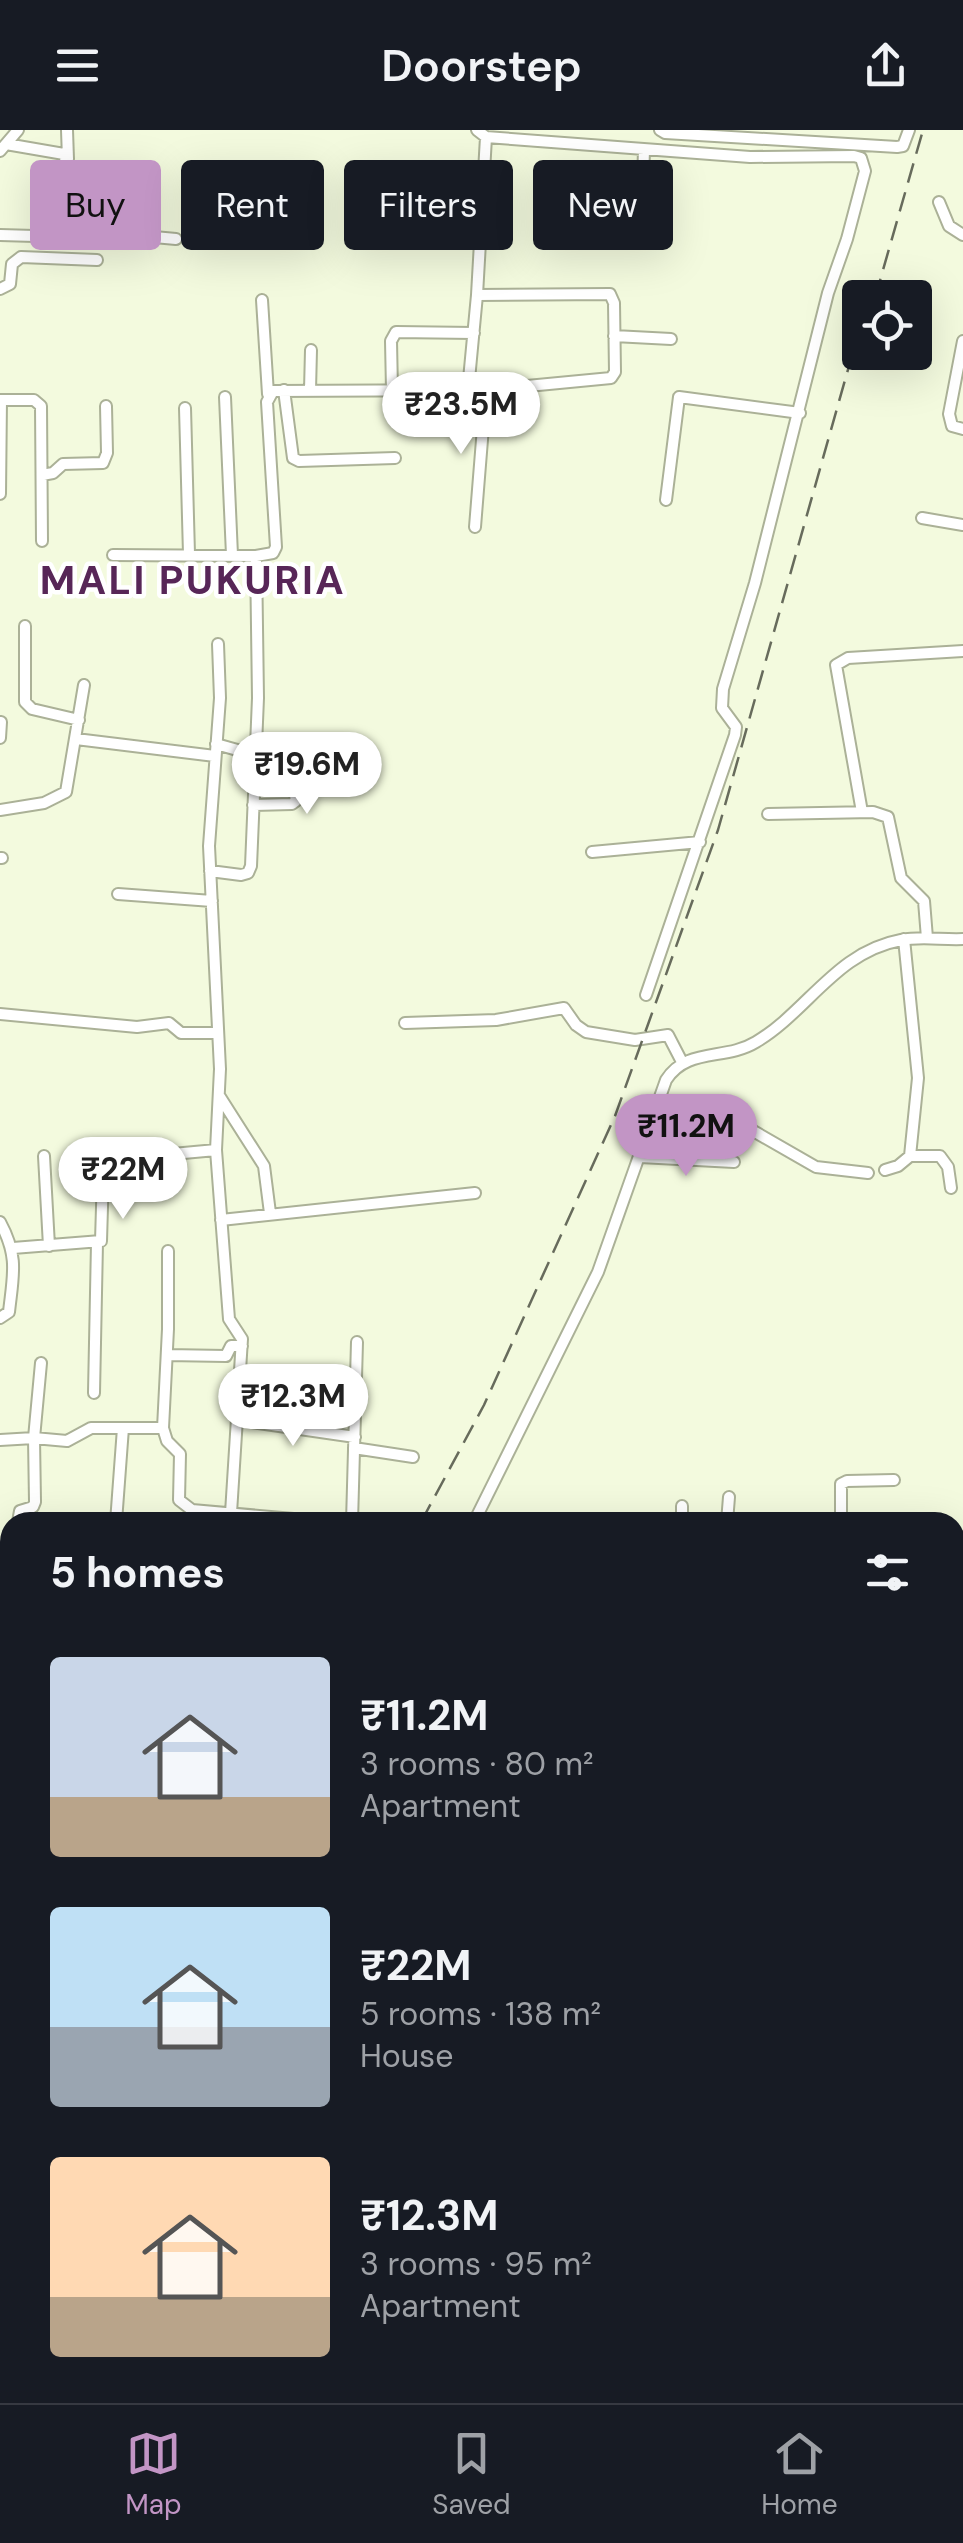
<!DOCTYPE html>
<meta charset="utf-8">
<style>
:root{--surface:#171b24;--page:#20242c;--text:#f1f3f6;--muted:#9ea1a6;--line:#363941;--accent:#c295c5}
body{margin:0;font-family:"DM Sans",sans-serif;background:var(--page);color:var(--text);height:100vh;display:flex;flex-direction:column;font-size:38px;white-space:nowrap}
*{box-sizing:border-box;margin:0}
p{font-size:32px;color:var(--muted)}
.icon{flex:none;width:55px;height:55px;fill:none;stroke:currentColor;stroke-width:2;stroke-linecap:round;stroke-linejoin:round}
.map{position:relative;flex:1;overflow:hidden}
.panel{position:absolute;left:0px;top:1382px;width:965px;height:892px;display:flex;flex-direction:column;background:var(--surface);border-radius:30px 30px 0 0;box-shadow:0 10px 40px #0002}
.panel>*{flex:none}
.banner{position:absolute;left:30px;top:30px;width:905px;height:90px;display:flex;gap:20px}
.tools{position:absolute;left:842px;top:150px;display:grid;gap:20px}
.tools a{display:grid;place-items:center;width:90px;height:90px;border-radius:10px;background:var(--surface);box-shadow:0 10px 40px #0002;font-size:50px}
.price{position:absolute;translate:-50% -85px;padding:0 22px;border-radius:35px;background:#fff;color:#222;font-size:32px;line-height:65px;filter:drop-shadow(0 2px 5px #0008)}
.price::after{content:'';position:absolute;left:50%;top:60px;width:30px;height:22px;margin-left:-15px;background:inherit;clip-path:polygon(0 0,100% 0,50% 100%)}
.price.selected{background:var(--accent);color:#111}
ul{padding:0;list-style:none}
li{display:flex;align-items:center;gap:30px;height:250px;padding:0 50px}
li span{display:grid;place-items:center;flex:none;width:280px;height:200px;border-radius:10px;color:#555}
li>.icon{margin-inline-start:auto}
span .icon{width:120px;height:120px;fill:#fffc;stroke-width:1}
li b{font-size:42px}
h2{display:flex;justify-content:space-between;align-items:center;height:120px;padding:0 50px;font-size:42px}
.tag{padding:0 35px;border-radius:10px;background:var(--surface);box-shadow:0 10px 40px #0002;font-size:35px;line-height:90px}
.tag.selected{background:var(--accent);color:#111}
header{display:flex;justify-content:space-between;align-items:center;height:130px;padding:0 50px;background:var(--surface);font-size:45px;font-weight:600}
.menu{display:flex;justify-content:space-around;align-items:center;height:140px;border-top:2px solid var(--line);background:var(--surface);font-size:28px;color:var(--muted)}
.menu a{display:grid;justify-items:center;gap:5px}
.menu .selected{color:var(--accent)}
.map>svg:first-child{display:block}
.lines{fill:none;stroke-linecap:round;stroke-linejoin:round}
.minor-casing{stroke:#abb197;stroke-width:14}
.minor{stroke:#fff;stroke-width:10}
.rail{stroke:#676b5c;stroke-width:2.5;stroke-dasharray:20 10;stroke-linecap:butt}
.labels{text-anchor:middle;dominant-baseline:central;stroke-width:9;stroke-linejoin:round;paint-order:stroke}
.district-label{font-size:40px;font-weight:bold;letter-spacing:2.5px;fill:#572657;stroke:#fff}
</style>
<header><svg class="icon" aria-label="menu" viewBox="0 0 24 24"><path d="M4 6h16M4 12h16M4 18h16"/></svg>Doorstep<svg class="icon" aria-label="share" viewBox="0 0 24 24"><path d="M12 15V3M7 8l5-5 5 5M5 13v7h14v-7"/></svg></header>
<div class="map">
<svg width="963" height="2273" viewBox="0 0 963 2273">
<rect width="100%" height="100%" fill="#f3fade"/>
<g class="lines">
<g class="minor-casing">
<path id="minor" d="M67,0L68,29
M477,0L486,7L750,27L854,26L861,28L865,41L847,109L828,163L755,453L723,559L722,578L736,597L735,605L646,865
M660,0L665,3L897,17L903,16L909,0
M6,14L64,24L74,62L77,100L176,109
M0,21L18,0
M939,72L949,96L963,105
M0,105L35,106
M641,112L644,20
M0,159L10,154L12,134L21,127L97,130
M262,170L268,264
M614,206L671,209
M963,211L949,284L952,296L963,299
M284,260L293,328L299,331L395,328
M310,260L311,220
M392,260L391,211L396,202L474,203
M468,260L477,165L486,7
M225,267L232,425
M0,270H34L41,276L42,411
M185,278L189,424
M42,345L53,343L63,334L103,333L107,323L106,276
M0,364L1,270
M666,370L679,267L800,283
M922,388L963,395
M475,397L486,260
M113,425L256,426L273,423L276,417L267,272L273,261L486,260L611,248L615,242L614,173L610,164L477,165
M25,496V572L32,579L79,590
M218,514L220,568L209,716L220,939L216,1020L229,1189L242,1209L231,1383
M0,608L1,592
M76,609L215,626
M216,614L255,625
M253,675L292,674L296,671L293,654L296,650L346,645
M0,680L44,673L66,662L84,555
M862,682L836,535L848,528L963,521
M768,684L873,682L888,687L901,748L924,771L927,808
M592,722L700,712
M0,728H2
M210,741L241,745L248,743L251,736L258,568L256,426
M118,764L212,771
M904,809L918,948L910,1026
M0,884L137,897L169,893L181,903H217
M405,893L496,890L564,878L576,895L586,902L635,910L668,905L682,932
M220,967L264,1036L270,1083
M658,973L705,979L729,987L816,1037L868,1043
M44,1026L49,1116
M640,1027L734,1032
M885,1040L898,1036L910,1026H940L948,1037L951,1058
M221,1090L475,1063
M0,1092C19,1127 13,1145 9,1182L0,1188
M13,1118L101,1111L103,1043L108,1030L216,1020
M168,1121V1199L163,1298L167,1311L180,1324L179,1370L192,1380L328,1392
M167,1225L226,1226L231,1216H242
M94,1263L97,1113
M238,1290L355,1307
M0,1310L34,1308L67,1311L91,1298H163
M354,1318L413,1327
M682,1376V1392
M18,1392L20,1381L33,1377L35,1372L34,1308L41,1233
M116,1392L123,1298
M352,1392L357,1212
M474,1392L598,1142L666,950C687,917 725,931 756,912C808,881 836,822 901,810C921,806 942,810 963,809
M727,1392L729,1367
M841,1392V1354L847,1351L894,1350
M955,1408L963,1407
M955,1499L963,1498
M0,1508L10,1510
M0,1577L10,1575
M0,1618L10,1620
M0,1654L10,1655
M955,1668L963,1662
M955,1710L963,1845
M0,1743L10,1747
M0,1886L10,1884
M956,1903L963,1971
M0,1948H1
M955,2062H963
M0,2123L10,2104
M955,2147L963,2145
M955,2249L958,2271
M133,2265L134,2273
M476,2265L477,2273
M812,2265V2273
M882,2265L883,2273
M0,2268L10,2250
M306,2273V2265
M605,2273L606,2265"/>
</g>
<use href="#minor" class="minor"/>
<path class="rail" d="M875,168L923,0
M421,1392L484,1275L615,986L718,700L860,197
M0,2197L10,2178"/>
</g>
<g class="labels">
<g class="district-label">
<text x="193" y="450">MALI PUKURIA</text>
</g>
</g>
</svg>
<div class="tools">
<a><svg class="icon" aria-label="locate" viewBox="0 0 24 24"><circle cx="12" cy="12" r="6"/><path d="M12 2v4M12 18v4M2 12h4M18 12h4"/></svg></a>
</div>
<b class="price" style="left:461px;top:327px">₹23.5M</b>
<b class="price" style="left:307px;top:687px">₹19.6M</b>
<b class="price selected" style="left:686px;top:1049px">₹11.2M</b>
<b class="price" style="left:123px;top:1092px">₹22M</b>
<b class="price" style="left:293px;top:1319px">₹12.3M</b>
<div class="banner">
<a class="tag selected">Buy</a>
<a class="tag">Rent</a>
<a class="tag">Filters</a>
<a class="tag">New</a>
</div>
<section class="panel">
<h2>5 homes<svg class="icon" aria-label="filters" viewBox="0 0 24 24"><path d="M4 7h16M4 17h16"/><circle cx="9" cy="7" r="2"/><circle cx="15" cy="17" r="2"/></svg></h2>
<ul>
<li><span style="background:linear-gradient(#c9d6e8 70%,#b9a48a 0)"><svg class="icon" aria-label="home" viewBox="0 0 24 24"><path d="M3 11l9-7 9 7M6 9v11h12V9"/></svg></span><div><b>₹11.2M</b><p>3 rooms · 80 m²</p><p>Apartment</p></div></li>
<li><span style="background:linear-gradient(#bfe0f5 60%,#9aa5b1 0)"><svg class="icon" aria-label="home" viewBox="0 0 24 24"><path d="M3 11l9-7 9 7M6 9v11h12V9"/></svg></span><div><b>₹22M</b><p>5 rooms · 138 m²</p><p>House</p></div></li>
<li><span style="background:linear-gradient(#ffd9b3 70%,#b9a48a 0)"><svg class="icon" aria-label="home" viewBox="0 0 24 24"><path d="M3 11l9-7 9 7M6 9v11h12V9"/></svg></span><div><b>₹12.3M</b><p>3 rooms · 95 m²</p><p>Apartment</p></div></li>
</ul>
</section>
</div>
<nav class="menu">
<a class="selected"><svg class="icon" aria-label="map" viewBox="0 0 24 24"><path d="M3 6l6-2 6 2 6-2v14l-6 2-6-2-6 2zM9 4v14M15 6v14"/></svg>Map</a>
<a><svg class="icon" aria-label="saved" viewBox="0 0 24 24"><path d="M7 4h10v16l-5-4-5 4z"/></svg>Saved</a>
<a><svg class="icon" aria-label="home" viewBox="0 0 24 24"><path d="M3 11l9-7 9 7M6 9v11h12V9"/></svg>Home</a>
</nav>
